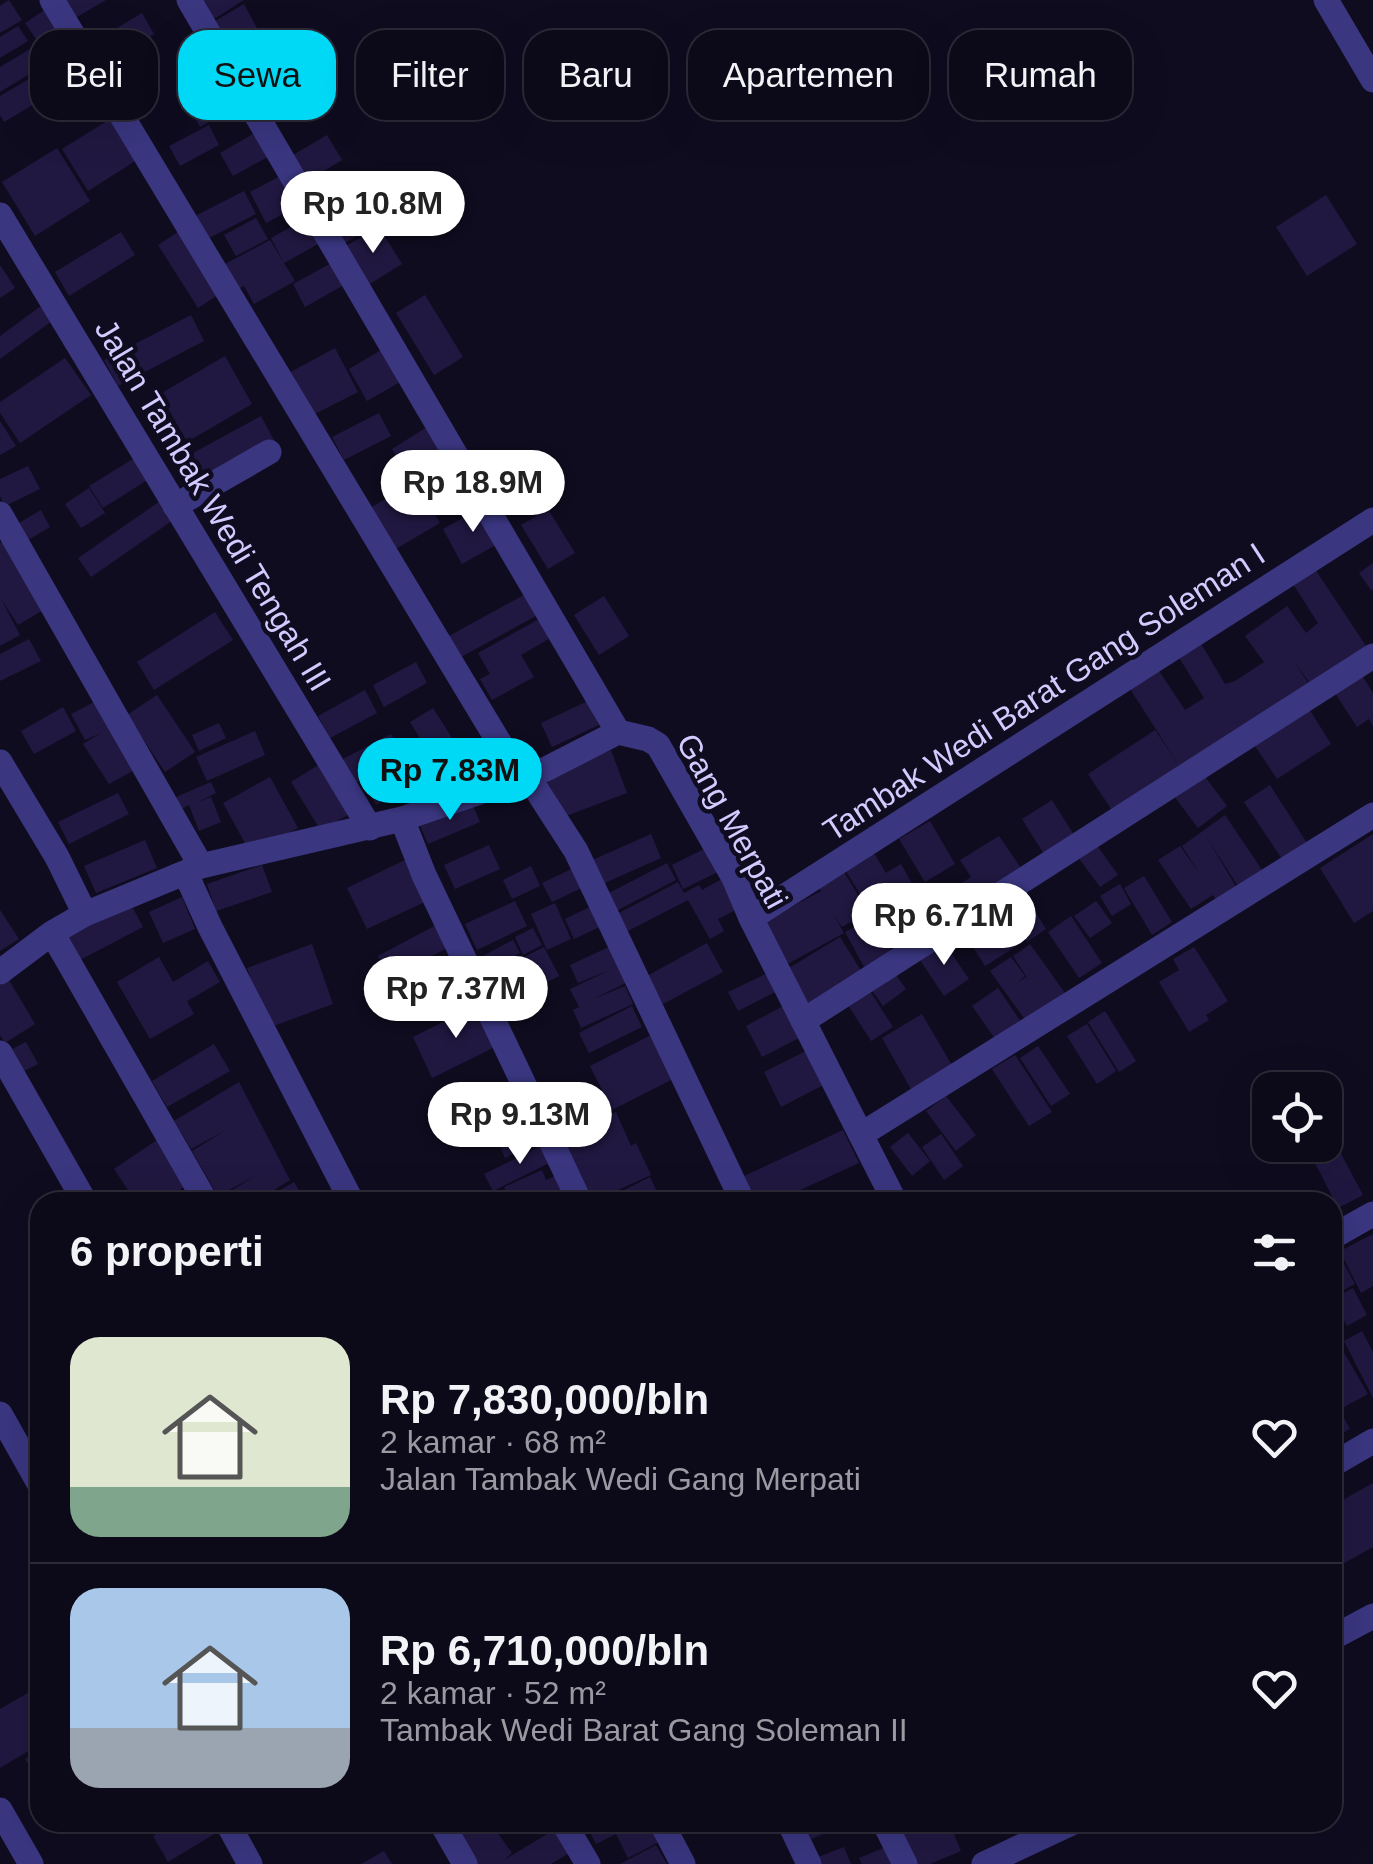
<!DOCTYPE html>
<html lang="id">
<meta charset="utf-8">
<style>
:root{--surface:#0c0918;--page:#151221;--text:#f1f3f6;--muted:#9a9aa2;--line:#2c2a37;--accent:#00d9f6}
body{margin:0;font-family:Arial,sans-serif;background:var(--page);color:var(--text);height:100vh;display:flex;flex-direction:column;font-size:38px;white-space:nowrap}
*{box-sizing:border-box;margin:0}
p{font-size:32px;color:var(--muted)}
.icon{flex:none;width:55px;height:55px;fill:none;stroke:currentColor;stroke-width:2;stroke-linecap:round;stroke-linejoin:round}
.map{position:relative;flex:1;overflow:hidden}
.details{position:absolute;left:30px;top:1192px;width:1312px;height:640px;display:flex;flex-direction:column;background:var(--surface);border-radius:30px;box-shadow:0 10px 40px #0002,0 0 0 2px var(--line)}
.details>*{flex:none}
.banner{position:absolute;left:30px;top:30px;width:1315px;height:90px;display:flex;gap:20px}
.fabs{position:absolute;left:1252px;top:1072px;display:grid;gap:20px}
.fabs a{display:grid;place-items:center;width:90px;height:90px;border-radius:20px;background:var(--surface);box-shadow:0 10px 40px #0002,0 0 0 2px var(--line);font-size:50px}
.price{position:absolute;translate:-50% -85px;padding:0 22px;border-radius:35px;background:#fff;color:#222;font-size:32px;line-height:65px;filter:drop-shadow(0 2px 5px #0008)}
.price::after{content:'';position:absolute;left:50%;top:60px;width:30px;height:22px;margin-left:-15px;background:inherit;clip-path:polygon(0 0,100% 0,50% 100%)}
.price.selected{background:var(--accent);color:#111}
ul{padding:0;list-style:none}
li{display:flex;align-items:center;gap:30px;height:250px;padding:0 40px}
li+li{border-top:2px solid var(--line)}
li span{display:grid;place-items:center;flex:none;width:280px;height:200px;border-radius:30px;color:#555}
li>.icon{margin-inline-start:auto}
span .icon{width:120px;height:120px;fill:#fffc;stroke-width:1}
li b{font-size:42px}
h2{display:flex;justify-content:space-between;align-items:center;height:120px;padding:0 40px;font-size:42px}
.pill{padding:0 35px;border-radius:30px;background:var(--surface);box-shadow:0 10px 40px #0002,0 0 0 2px var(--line);font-size:35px;line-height:90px}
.pill.selected{background:var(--accent);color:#111}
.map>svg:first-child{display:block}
.building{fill:#211841}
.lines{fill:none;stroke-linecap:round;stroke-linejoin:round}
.minor{stroke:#3a3680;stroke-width:25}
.labels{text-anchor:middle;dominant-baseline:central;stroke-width:9;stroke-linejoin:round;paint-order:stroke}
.street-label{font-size:32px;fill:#d2cbff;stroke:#100c20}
</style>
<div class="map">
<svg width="1373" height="1864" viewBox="0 0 1373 1864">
<rect width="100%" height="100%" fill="#100c20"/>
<path class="building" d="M9,0L22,20L0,33V6Z
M65,0H106L75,18Z
M202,0H244L214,19Z
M244,4L257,28L234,43L261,28L273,49L241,66L215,21Z
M49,7L61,27L38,42L25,23Z
M142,13L154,34L109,61L97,40Z
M18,26L28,41L0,58V37Z
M62,30L74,48L50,64L41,50L48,63L0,92V67Z
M56,63L68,84L4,122L0,115V96Z
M230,78L244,101L200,127L187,104Z
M115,116L140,158L88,191L62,149Z
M209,125L219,145L180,166L169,146Z
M260,130L273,154L233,176L220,153Z
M327,135L342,160L307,181L293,155Z
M57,148L90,201L35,236L2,182Z
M286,173L302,204L266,223L250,192Z
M351,182L365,203L333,224L320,202Z
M244,191L256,214L207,239L195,216Z
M1326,195L1357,244L1307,276L1276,227Z
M363,208L374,226L345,243L334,225Z
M256,218L268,239L236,256L224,235Z
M307,218L320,243L284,263L271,238Z
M379,227L402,264L368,285L344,247Z
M184,228L224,291L198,308L158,245Z
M121,232L135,255L69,296L55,272Z
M270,240L295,281L254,304L244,286L236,290L223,265Z
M339,259L351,281L305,307L293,284Z
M0,265L15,288L0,298Z
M425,295L463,357L434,375L396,313Z
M41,306L52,321L0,359V336Z
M191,315L204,341L118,386L104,360Z
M388,346L407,378L367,401L349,369Z
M335,348L358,392L307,418L285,375Z
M225,356L252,404L187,442L160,394Z
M65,358L91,395L20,443L0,413V402Z
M379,413L391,436L344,460L332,437Z
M261,416L276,444L196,489L180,460Z
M0,421L16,446L0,455Z
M427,427L445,457L410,478L392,449Z
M136,457L149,479L103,508L89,486Z
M28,466L40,489L5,506L0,496V479Z
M416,481L440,523L394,550L370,508Z
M89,488L105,513L81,528L65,504Z
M166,497L179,516L91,577L78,558Z
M483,507L503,541L462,564L443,529Z
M548,509L575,553L548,569L521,525Z
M41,510L50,527L28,540L19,523Z
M11,537L50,606L18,625L1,599L20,635L0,646V543Z
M1373,563V589L1371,590L1359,573Z
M1313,566L1366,646L1313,688L1294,661L1311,688L1115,815L1088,774L1155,730L1178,764L1127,684L1155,665L1185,710L1204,698L1175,651L1197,637L1225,684L1235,681L1264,662L1245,636L1287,606L1306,633L1318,623L1291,581Z
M533,590L545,611L459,658L447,637Z
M604,596L629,636L599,655L574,615Z
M215,612L233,640L154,690L137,662Z
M541,618L552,637L521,655L534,677L492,700L480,679L490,674L478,653Z
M29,639L41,661L0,681V654Z
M416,662L427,683L384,707L373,685Z
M1360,672L1373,693V726L1369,719L1357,727L1333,690Z
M365,690L377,713L330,738L318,716Z
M157,695L195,752L165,772L127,715Z
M102,698L140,767L109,784L83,744L101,733L85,740L71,714Z
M588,701L599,725L552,747L541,723Z
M1306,704L1331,744L1277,779L1251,740Z
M63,707L76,731L34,754L21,731Z
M433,708L471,768L447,783L410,722Z
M219,723L226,738L199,751L192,735Z
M255,731L265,755L207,781L196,757Z
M391,734L418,783L376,805L364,781L384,768L356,783L343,759Z
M611,750L627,793L558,819L542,777Z
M323,762L354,811L321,831L291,782Z
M1200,770L1227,806L1198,828L1171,792Z
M270,777L298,828L251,854L223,803Z
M211,782L216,793L196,803L211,797L221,822L199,831L189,805L181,809L176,797Z
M1270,785L1307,843L1282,859L1244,802Z
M118,793L129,814L69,844L58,822Z
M1052,800L1074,835L1044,854L1022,819Z
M471,801L480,822L428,844L419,823Z
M1225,815L1262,870L1238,886L1207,838L1238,890L1218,903L1213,895L1191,909L1158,860L1180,846L1201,876L1182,846Z
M930,821L955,864L925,882L899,839Z
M651,834L661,858L598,886L588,862Z
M1373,834V911L1354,923L1320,868Z
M999,836L1023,871L968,909L954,888L971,877L960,860Z
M145,840L157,868L96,893L84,866Z
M1096,844L1118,875L1100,887L1078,857Z
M489,845L500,869L455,889L444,865Z
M710,846L722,870L683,889L672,865Z
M872,850L886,873L901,864L915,889L898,900L923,938L897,954L844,868Z
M409,858L429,900L367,929L347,888Z
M667,863L676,880L614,912L605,895Z
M262,865L272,892L216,911L207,884Z
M531,866L540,886L512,899L503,880Z
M578,866L588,885L552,902L542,883Z
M843,870L868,912L842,927L833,914L844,933L782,967L758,925L821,891L818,885Z
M727,876L743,906L718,919L724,931L710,939L688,900L626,932L617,914L678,882L684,893L699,885L702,890Z
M1144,876L1172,922L1152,935L1124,888Z
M1120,884L1131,904L1112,916L1100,896Z
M1023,892L1046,929L1027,942L1004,905Z
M182,897L195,929L163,943L149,912Z
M129,901L143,927L80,960L66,935Z
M515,901L527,926L477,950L465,924Z
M1096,901L1112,923L1090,938L1074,916Z
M555,903L571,939L547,950L531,914Z
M594,905L604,925L574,939L565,919Z
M999,905L1023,942L985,966L962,930Z
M0,910L19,939L0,951Z
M1071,916L1102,963L1079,978L1048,932Z
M872,917L896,959L868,974L845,932Z
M440,923L451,946L390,978L378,956Z
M533,928L542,945L523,955L515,937Z
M840,937L865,977L845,990L839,980L843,990L809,1011L784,971Z
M513,940L520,953L488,970L481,957Z
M943,941L969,979L944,996L918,957Z
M707,943L723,972L663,1004L647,976Z
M312,944L333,1004L268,1028L247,968Z
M1030,944L1065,993L1026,1021L990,971L1011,957L1025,976L1017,983L1026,977L1028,979L1013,956Z
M613,945L630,981L593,999L625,986L633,1004L581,1028L573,1010L579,1007L570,989L612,969L578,983L570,965Z
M544,947L559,976L506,1003L491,974Z
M1194,947L1228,1001L1206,1015L1209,1020L1189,1032L1159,982L1179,970L1173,959Z
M159,957L173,982L208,961L220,982L187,1001L194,1014L150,1039L117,982Z
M770,972L779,990L738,1011L728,992Z
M894,972L906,989L883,1006L871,989Z
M9,980L35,1024L5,1043L0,1035V985Z
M868,988L893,1027L871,1041L846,1002Z
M998,988L1021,1022L996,1040L972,1006Z
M479,1004L499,1045L432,1078L413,1037Z
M785,1005L801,1037L762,1057L746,1026Z
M632,1006L642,1027L589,1053L579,1033Z
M1105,1011L1136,1061L1119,1072L1088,1022Z
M922,1014L953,1067L912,1091L882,1038Z
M1087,1024L1116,1071L1097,1084L1067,1036Z
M655,1033L677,1077L612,1110L590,1066Z
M26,1042L38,1064L22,1072L10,1050Z
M214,1044L230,1071L167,1107L152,1081Z
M1038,1046L1070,1094L1051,1106L1020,1058Z
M814,1047L831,1081L781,1107L764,1072Z
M1015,1055L1052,1112L1029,1126L992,1069Z
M239,1082L290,1180L255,1202H222L219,1198L255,1176L218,1196L192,1151L224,1131L191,1149L174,1121Z
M946,1096L976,1135L956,1151L926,1111Z
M616,1112L631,1146L636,1143L651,1175L594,1201L562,1137Z
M538,1121L546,1139L505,1158L497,1139Z
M843,1130L859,1163L774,1202H756L744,1176Z
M908,1133L930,1161L912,1176L890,1147Z
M941,1134L963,1166L944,1180L922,1147Z
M160,1138L189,1184L160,1202H136L114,1169Z
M547,1143L555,1160L493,1191L484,1174Z
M1338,1148L1363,1195L1338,1208L1314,1161Z
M542,1170L546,1180L559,1174L567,1192L543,1202H497L509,1197L504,1187Z
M650,1177L662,1202H596L626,1189Z
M294,1182L306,1202H260Z
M728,1188L734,1202H695Z
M1373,1234V1286L1361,1293L1340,1251Z
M1337,1251L1355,1284L1332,1296V1253Z
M1353,1288L1367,1315L1347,1326L1333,1299Z
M1362,1331L1373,1352V1398L1344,1341Z
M1332,1332L1368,1394L1344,1407L1332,1387Z
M1332,1396L1350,1429L1332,1438Z
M1373,1483V1547L1332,1570V1506Z
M40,1686V1744L0,1768V1709Z
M40,1750V1783L25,1759Z
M176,1822H217L221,1830L168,1862L153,1836Z
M458,1822H490L512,1853L504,1860L562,1825L576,1849L551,1864H468L453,1826Z
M593,1822H657L665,1839L628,1858L616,1834L596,1844L587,1826Z
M678,1822H702L683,1832Z
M804,1822H851V1823L811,1839Z
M918,1822H949L961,1851L930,1864H914L900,1830Z
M984,1822H1009L988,1831Z
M656,1845L667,1864H620Z
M844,1847L851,1864H815L813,1859Z
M886,1847L893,1864H862L859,1858Z
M384,1851L392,1864H361Z"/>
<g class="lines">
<path class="minor" d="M52,0L520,777
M189,0L618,732
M1326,0L1373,80
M0,215L370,828
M175,506L269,452
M0,514L201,866
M0,762L57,857L85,914
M527,775L576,851L743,1202
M402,819L424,875L580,1202
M186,874L210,927L352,1202
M751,918L1373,520
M52,933L206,1202
M0,972L52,933L85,914L201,866L402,819L546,769L618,732L648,739L658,745L734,878L751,918L895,1202
M803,1021L1373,656
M0,1053L85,1202
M862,1134L1373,815
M1332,1237L1373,1214
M0,1414L40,1485
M1332,1465L1373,1441
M1332,1638L1373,1616
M0,1810L31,1864
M227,1822L250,1864
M441,1822L465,1864
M563,1822L588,1864
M661,1822L683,1864
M789,1822L809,1864
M884,1822L905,1864
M984,1864L1074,1822"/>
</g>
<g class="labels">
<g class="street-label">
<text transform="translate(213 505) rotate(59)">Jalan Tambak Wedi Tengah III</text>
<text transform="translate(1044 692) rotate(-33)">Tambak Wedi Barat Gang Soleman I</text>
<text transform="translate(732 821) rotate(61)">Gang Merpati</text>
</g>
</g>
</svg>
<div class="fabs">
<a><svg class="icon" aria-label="locate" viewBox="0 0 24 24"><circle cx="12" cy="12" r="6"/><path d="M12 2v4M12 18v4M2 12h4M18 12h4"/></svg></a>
</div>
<b class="price" style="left:373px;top:256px">Rp 10.8M</b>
<b class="price" style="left:473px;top:535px">Rp 18.9M</b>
<b class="price selected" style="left:450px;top:823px">Rp 7.83M</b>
<b class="price" style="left:944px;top:968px">Rp 6.71M</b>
<b class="price" style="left:456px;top:1041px">Rp 7.37M</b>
<b class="price" style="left:520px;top:1167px">Rp 9.13M</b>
<div class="banner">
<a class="pill">Beli</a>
<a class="pill selected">Sewa</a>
<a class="pill">Filter</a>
<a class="pill">Baru</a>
<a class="pill">Apartemen</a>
<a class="pill">Rumah</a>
</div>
<section class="details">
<h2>6 properti<svg class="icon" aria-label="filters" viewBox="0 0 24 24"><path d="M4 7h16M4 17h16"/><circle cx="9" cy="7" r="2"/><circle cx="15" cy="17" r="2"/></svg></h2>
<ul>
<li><span style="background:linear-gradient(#dfe7d0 75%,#7fa58c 0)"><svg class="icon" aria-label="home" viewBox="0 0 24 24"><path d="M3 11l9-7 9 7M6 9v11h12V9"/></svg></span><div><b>Rp 7,830,000/bln</b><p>2 kamar · 68 m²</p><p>Jalan Tambak Wedi Gang Merpati</p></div><svg class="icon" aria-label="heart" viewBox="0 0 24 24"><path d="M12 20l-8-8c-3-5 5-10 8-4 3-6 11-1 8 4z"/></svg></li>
<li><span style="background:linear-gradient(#a9c7e8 70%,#9aa5b1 0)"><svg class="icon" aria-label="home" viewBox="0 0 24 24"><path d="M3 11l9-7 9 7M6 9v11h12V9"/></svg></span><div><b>Rp 6,710,000/bln</b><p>2 kamar · 52 m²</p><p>Tambak Wedi Barat Gang Soleman II</p></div><svg class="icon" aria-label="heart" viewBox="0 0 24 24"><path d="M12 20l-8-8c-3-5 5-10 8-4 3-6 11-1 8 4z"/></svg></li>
</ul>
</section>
</div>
